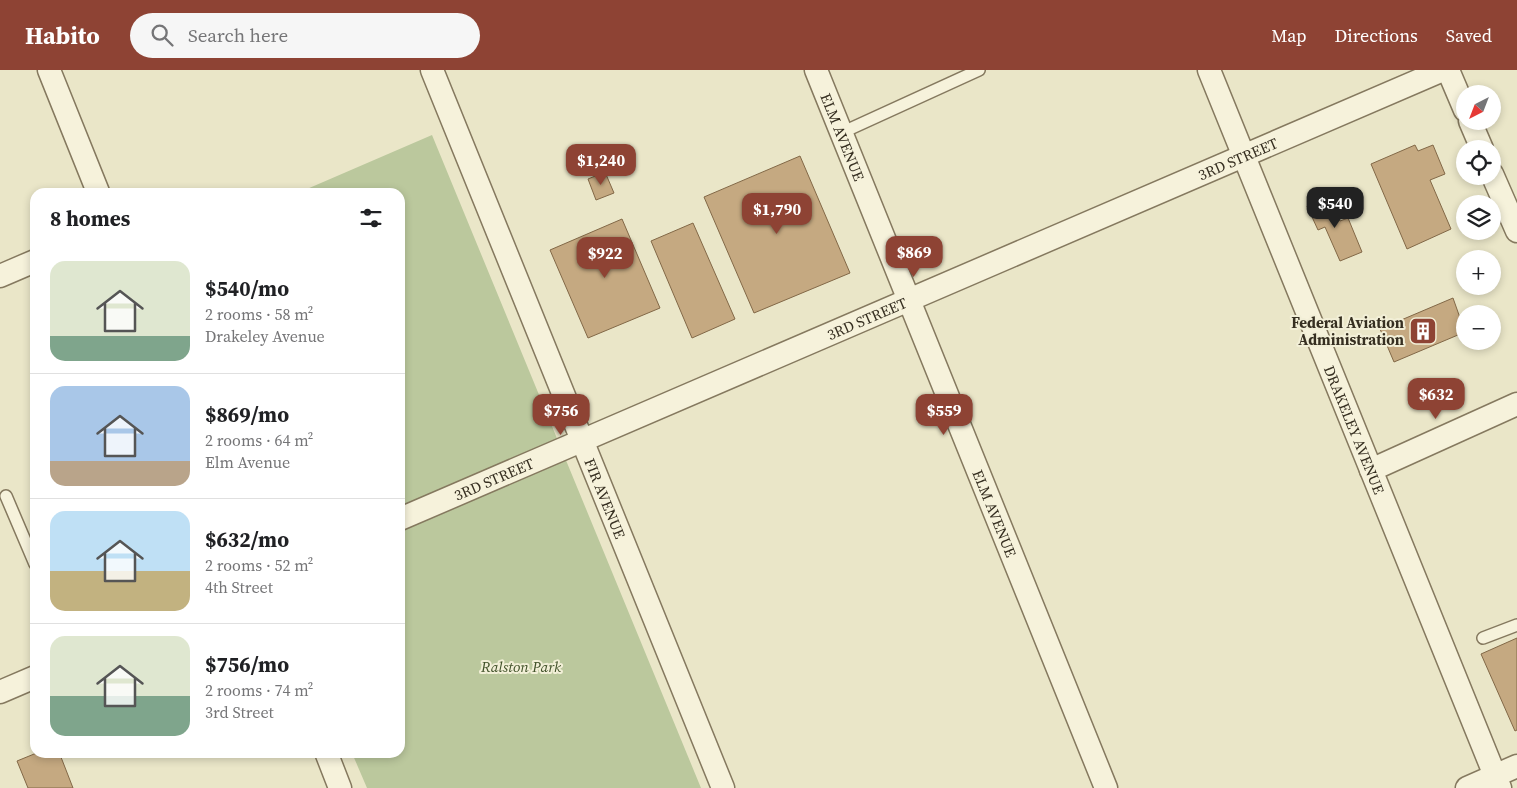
<!DOCTYPE html>
<meta charset="utf-8">
<style>
:root{--surface:#fff;--page:#f6f6f6;--text:#202124;--muted:#757577;--line:#e0e0e0;--accent:#8e4334}
body{margin:0;font-family:"Source Serif 4",serif;background:var(--page);color:var(--text);height:100vh;display:flex;flex-direction:column;font-size:19px;white-space:nowrap}
*{box-sizing:border-box;margin:0}
p{font-size:16px;color:var(--muted)}
.icon{flex:none;width:28px;height:28px;fill:none;stroke:currentColor;stroke-width:2;stroke-linecap:round;stroke-linejoin:round}
.map{position:relative;flex:1;overflow:hidden}
.side{position:absolute;left:30px;top:118px;width:375px;height:570px;display:flex;flex-direction:column;background:var(--surface);border-radius:15px;box-shadow:0 2px 8px #0003}
.side>*{flex:none}
.needle{width:32px;rotate:222deg}
.buttons{position:absolute;left:1456px;top:15px;display:grid;gap:10px}
.buttons a{display:grid;place-items:center;width:45px;height:45px;border-radius:50%;background:var(--surface);box-shadow:0 2px 8px #0003;font-size:25px}
.price{position:absolute;translate:-50% -42px;padding:0 11px;border-radius:10px;background:var(--accent);color:#fff;font-size:16px;line-height:32px;filter:drop-shadow(0 1px 2px #0008)}
.price::after{content:'';position:absolute;left:50%;top:30px;width:15px;height:11px;margin-left:-8px;background:inherit;clip-path:polygon(0 0,100% 0,50% 100%)}
.price.selected{background:#222;color:#fff}
ul{padding:0;list-style:none}
li{display:flex;align-items:center;gap:15px;height:125px;padding:0 20px}
li+li{border-top:1px solid var(--line)}
li span{display:grid;place-items:center;flex:none;width:140px;height:100px;border-radius:15px;color:#555}
li>.icon{margin-inline-start:auto}
span .icon{width:60px;height:60px;fill:#fffc;stroke-width:1}
li b{font-size:21px}
h2{display:flex;justify-content:space-between;align-items:center;height:60px;padding:0 20px;font-size:21px}
header{display:flex;align-items:center;gap:30px;box-sizing:border-box;height:70px;padding:0 25px;background:var(--accent);color:#fff}
header strong{font-size:24px}
nav{display:flex;gap:28px;margin-inline-start:auto;font-size:18px}
.search{width:350px;height:45px;background:var(--page);display:flex;align-items:center;gap:12px;box-sizing:border-box;padding:0 18px;border-radius:28px;color:var(--muted);font-size:19px}
.map>svg:first-child{display:block}
.green{fill:#bbc89d}
.building{fill:#c5a981;stroke:#826847}
.lines{fill:none;stroke-linecap:round;stroke-linejoin:round}
.service-casing{stroke:#85795f;stroke-width:14}
.minor-casing{stroke:#85795f;stroke-width:25}
.service{stroke:#f6f2db;stroke-width:11}
.minor{stroke:#f6f2db;stroke-width:22}
.labels{text-anchor:middle;dominant-baseline:central;stroke-width:4;stroke-linejoin:round;paint-order:stroke}
.street-label{font-size:15px;fill:#362f21;stroke:#f2efd7}
.poi-label{font-size:15px;font-weight:bold;fill:#362f21;stroke:#f2efd7;text-anchor:end}
.park-label{font-size:15px;font-style:italic;fill:#405129;stroke:#f2efd7}
</style>
<header>
<strong>Habito</strong>
<div class="search"><svg class="icon" aria-label="search" viewBox="0 0 24 24"><circle cx="10" cy="10" r="6"/><path d="M15 15l6 6"/></svg>Search here</div>
<nav><a>Map</a><a>Directions</a><a>Saved</a></nav>
</header>
<div class="map">
<svg width="1517" height="718" viewBox="0 0 1517 718">
<rect width="100%" height="100%" fill="#eae6c8"/>
<path class="green" d="M432,65L701,718H367L352,683L400,682V122H300Z"/>
<path class="building" d="M1415,75L1418,81L1433,75L1445,104L1430,110L1451,159L1407,179L1371,94Z
M800,86L850,203L754,243L704,127Z
M605,102L614,123L596,130L588,109Z
M1330,127L1340,151L1348,148L1362,182L1340,191L1325,157L1318,160L1307,136Z
M622,149L660,238L588,268L550,180Z
M693,153L735,249L692,268L651,171Z
M1453,228L1465,262L1394,292L1380,259Z
M1517,568V660L1515,661L1481,584Z
M39,682H59L73,718H28L17,691Z"/>
<g class="lines">
<g class="service-casing">
<path id="service" d="M841,63L979,0
M6,426L35,494
M1483,568L1517,555"/>
</g>
<g class="minor-casing">
<g id="minor">
<path d="M49,0L98,122"/>
<path id="s1" d="M432,0L723,718"/>
<path id="s2" d="M816,0L1106,718"/>
<path id="s3" d="M1209,0L1500,718"/>
<path d="M1448,0L1465,40"/>
<path d="M1470,51L1482,79"/>
<path d="M1492,104L1517,161"/>
<path d="M0,206L35,191"/>
<path d="M1371,400L1517,334"/>
<path id="s4" d="M400,449L1443,0"/>
<path d="M0,622L35,607"/>
<path d="M326,682L340,718"/>
<path d="M1467,718L1517,696"/>
</g>
</g>
<use href="#service" class="service"/>
<use href="#minor" class="minor"/>
</g>
<defs>
<g id="building-square" transform="scale(1.4375)"><rect x="-9" y="-9" width="18" height="18" rx="4" fill="#8e4334" stroke="#f2efd7"/><path d="M-4-6H4V6H1V3H-1V6H-4ZM-2.5-4.3h1.7v1.8h-1.7ZM.8-4.3h1.7v1.8H.8ZM-2.5-1h1.7V.8h-1.7ZM.8-1h1.7V.8H.8Z" fill="#fff"/></g>
</defs>
<g fill-rule="evenodd">
<use href="#building-square" x="1423" y="261"/>
</g>
<g class="labels">
<g class="street-label">
<text stroke="none"><textPath href="#s2" startOffset="72">ELM AVENUE</textPath></text>
<text stroke="none"><textPath href="#s4" startOffset="912">3RD STREET</textPath></text>
<text stroke="none"><textPath href="#s4" startOffset="508">3RD STREET</textPath></text>
<text stroke="none"><textPath href="#s3" startOffset="388">DRAKELEY AVENUE</textPath></text>
<text stroke="none"><textPath href="#s4" startOffset="102">3RD STREET</textPath></text>
<text stroke="none"><textPath href="#s1" startOffset="462">FIR AVENUE</textPath></text>
<text stroke="none"><textPath href="#s2" startOffset="478">ELM AVENUE</textPath></text>
</g>
<g class="poi-label">
<text x="1404" y="252">Federal Aviation<tspan x="1404" dy="17">Administration</tspan></text>
</g>
<g class="park-label">
<text x="521" y="596">Ralston Park</text>
</g>
</g>
</svg>
<div class="buttons">
<a><svg class="needle" viewBox="-14 -14 28 28"><path d="M0-13l5 13h-10z" fill="#e53935"/><path d="M0 13l5-13h-10z" fill="#757577"/></svg></a>
<a><svg class="icon" aria-label="locate" viewBox="0 0 24 24"><circle cx="12" cy="12" r="6"/><path d="M12 2v4M12 18v4M2 12h4M18 12h4"/></svg></a>
<a><svg class="icon" aria-label="layers" viewBox="0 0 24 24"><path d="M12 4l9 5-9 5-9-5zM3 14l9 5 9-5"/></svg></a>
<a>+</a>
<a>−</a>
</div>
<b class="price" style="left:601px;top:116px">$1,240</b>
<b class="price selected" style="left:1335px;top:159px">$540</b>
<b class="price" style="left:777px;top:165px">$1,790</b>
<b class="price" style="left:914px;top:208px">$869</b>
<b class="price" style="left:605px;top:209px">$922</b>
<b class="price" style="left:1436px;top:350px">$632</b>
<b class="price" style="left:561px;top:366px">$756</b>
<b class="price" style="left:944px;top:366px">$559</b>
<section class="side">
<h2>8 homes<svg class="icon" aria-label="filters" viewBox="0 0 24 24"><path d="M4 7h16M4 17h16"/><circle cx="9" cy="7" r="2"/><circle cx="15" cy="17" r="2"/></svg></h2>
<ul>
<li><span style="background:linear-gradient(#dfe7d0 75%,#7fa58c 0)"><svg class="icon" aria-label="home" viewBox="0 0 24 24"><path d="M3 11l9-7 9 7M6 9v11h12V9"/></svg></span><div><b>$540/mo</b><p>2 rooms · 58 m²</p><p>Drakeley Avenue</p></div></li>
<li><span style="background:linear-gradient(#a9c7e8 75%,#b9a48a 0)"><svg class="icon" aria-label="home" viewBox="0 0 24 24"><path d="M3 11l9-7 9 7M6 9v11h12V9"/></svg></span><div><b>$869/mo</b><p>2 rooms · 64 m²</p><p>Elm Avenue</p></div></li>
<li><span style="background:linear-gradient(#bfe0f5 60%,#c2b280 0)"><svg class="icon" aria-label="home" viewBox="0 0 24 24"><path d="M3 11l9-7 9 7M6 9v11h12V9"/></svg></span><div><b>$632/mo</b><p>2 rooms · 52 m²</p><p>4th Street</p></div></li>
<li><span style="background:linear-gradient(#dfe7d0 60%,#7fa58c 0)"><svg class="icon" aria-label="home" viewBox="0 0 24 24"><path d="M3 11l9-7 9 7M6 9v11h12V9"/></svg></span><div><b>$756/mo</b><p>2 rooms · 74 m²</p><p>3rd Street</p></div></li>
</ul>
</section>
</div>
